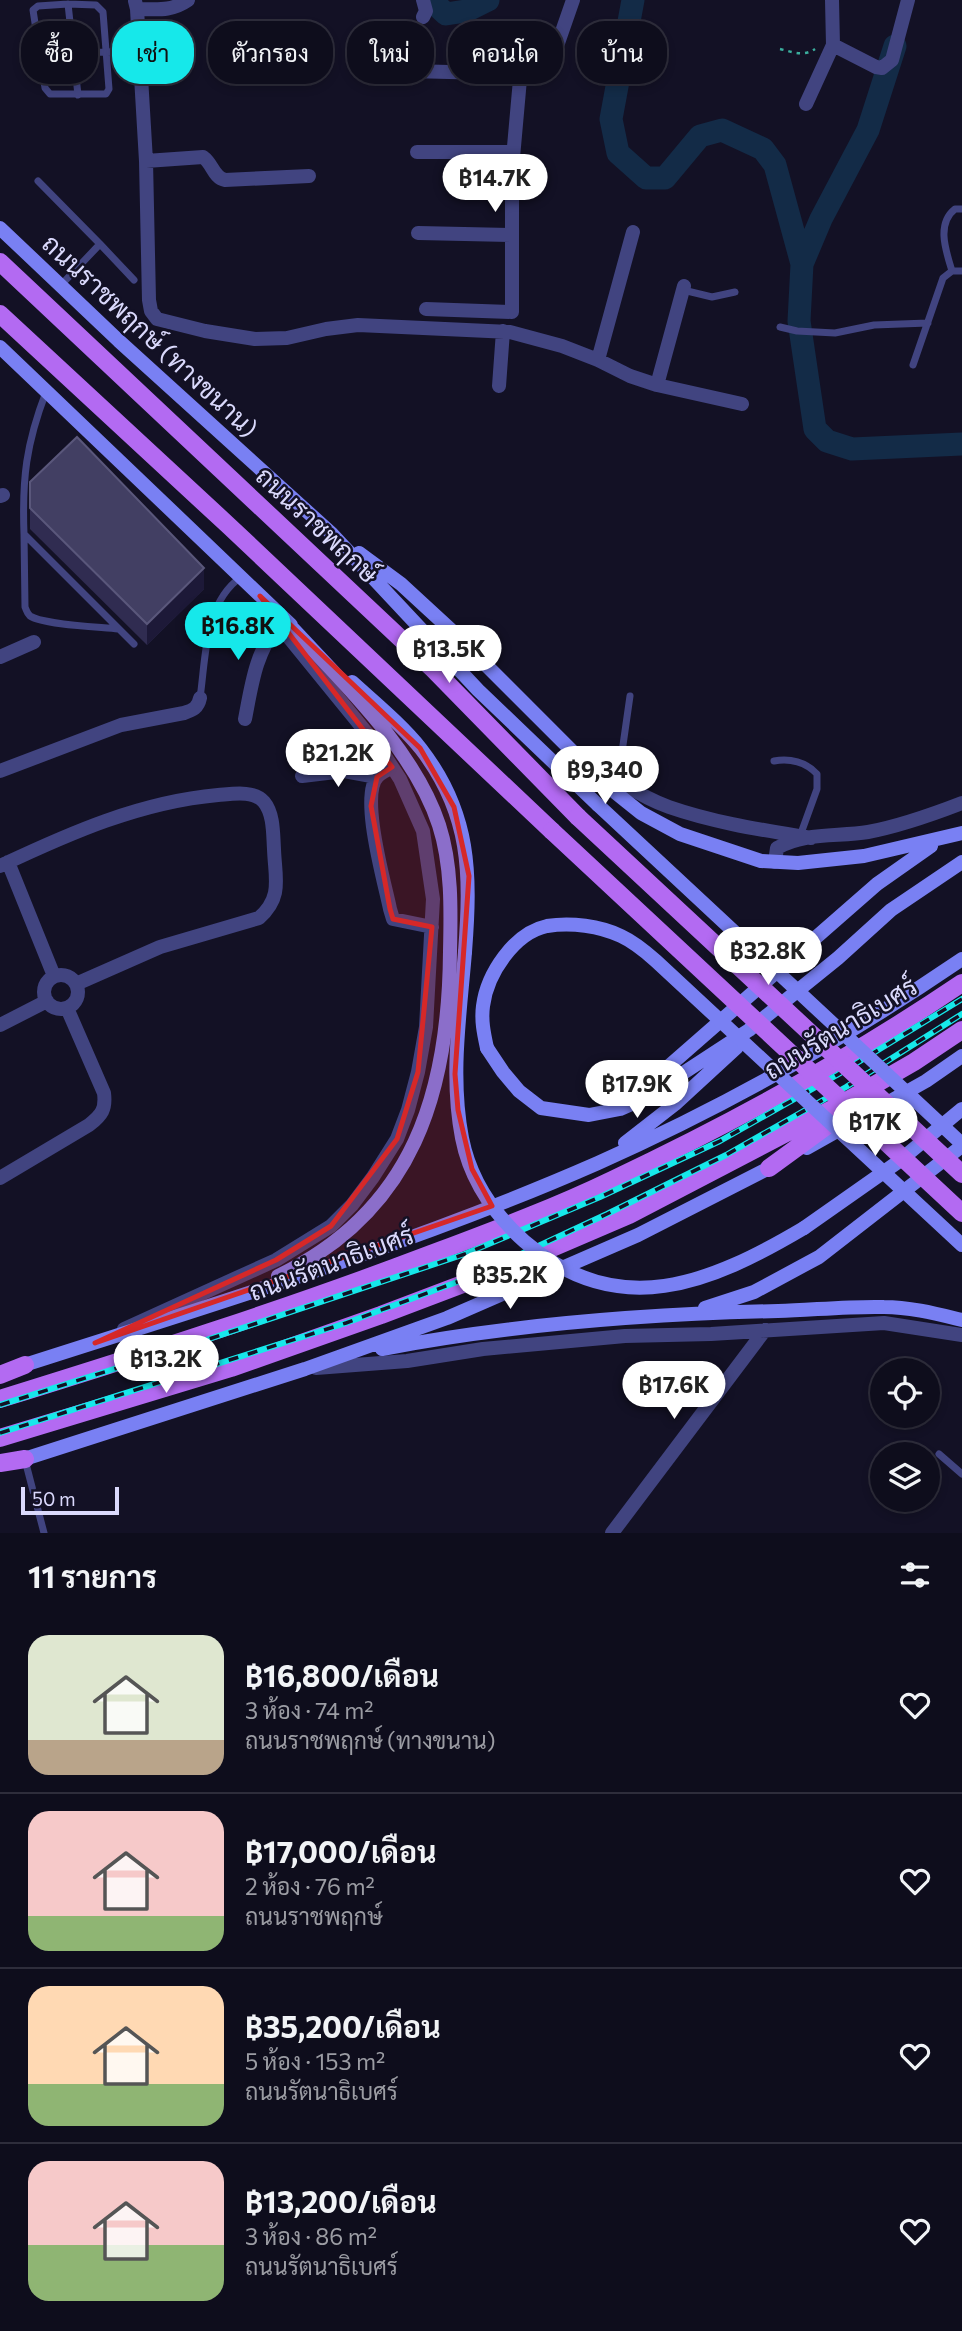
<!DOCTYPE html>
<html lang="th">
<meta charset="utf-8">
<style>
:root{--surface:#0e0d1c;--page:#171625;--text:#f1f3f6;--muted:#9b9ca3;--line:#2e2d3b;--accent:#16e8ea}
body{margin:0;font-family:Commissioner,Sarabun,sans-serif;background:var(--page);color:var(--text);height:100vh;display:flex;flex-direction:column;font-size:26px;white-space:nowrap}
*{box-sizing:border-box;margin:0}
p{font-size:23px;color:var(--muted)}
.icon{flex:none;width:38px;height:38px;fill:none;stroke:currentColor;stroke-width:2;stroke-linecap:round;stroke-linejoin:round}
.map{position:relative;height:1533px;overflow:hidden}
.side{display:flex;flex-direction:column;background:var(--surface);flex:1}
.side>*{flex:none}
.banner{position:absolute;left:21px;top:21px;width:920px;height:63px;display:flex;gap:14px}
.buttons{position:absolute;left:870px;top:1358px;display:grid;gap:14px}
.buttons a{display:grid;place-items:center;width:70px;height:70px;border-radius:50%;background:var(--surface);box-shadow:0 4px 10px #0003,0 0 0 2px var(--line);font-size:35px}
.scale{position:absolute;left:21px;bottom:18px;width:98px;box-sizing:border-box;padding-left:7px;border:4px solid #dad9fc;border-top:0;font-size:19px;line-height:24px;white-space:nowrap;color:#dad9fc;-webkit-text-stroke:5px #131125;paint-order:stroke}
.price{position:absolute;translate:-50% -60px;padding:0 16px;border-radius:24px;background:#fff;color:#222;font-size:23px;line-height:46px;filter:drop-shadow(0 2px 4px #0008)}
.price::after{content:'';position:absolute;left:50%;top:42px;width:21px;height:16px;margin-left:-10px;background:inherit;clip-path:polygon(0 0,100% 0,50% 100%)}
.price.active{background:var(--accent);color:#111}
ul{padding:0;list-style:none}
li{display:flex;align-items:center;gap:21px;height:175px;padding:0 28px}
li+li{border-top:2px solid var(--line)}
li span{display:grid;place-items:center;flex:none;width:196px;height:140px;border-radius:21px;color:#555}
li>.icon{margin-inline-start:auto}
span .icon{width:84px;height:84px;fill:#fffc;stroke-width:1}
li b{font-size:30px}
h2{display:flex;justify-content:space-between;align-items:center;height:84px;padding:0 28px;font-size:30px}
.pill{padding:0 24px;border-radius:28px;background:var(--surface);box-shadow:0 4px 10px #0003,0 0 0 2px var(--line);font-size:24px;line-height:63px}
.pill.active{background:var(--accent);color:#111}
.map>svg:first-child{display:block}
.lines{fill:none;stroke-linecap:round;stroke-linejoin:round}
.river{stroke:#132b47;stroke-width:23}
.path{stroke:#3bae9d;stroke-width:2.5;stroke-dasharray:3.5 5;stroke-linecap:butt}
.lane{stroke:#414480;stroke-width:7}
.street{stroke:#414480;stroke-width:14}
.secondary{stroke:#7980f3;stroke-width:14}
.primary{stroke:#b36af2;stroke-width:18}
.rail-casing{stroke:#16e8ea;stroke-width:6}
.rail{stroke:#131125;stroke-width:3.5;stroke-dasharray:10;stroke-linecap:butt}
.secondary-bridge{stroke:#7980f3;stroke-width:14}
.primary-bridge{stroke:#b36af2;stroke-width:18}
.wall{fill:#302c51}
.shaded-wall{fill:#1d1938}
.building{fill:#423f63;stroke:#5a577b;stroke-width:2}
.marked{fill:#d62828;fill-opacity:0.2;stroke:#d62828;stroke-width:5;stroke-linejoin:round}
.labels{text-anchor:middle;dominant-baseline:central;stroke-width:5;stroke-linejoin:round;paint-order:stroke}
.street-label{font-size:26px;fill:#dad9fc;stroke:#131125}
</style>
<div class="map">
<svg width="962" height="1533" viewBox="0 0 962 1533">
<rect width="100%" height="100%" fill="#131125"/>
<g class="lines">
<path class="river" d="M431,0L446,14L466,11L488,0
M633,0L611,119L618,153L646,178H665L700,136L722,130L763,149L775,165L802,264
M895,46L868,130L821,219L802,264L799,321L815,429L827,441L852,449L962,444"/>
<path class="path" d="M780,49C793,52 803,57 815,49"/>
<path class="lane" d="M68,4L96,5L103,12L109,89L106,94H50L45,88L33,10L38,6Z
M68,4L78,95
M41,54L139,51
M38,181L100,244
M952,271C946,251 936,224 955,209H962
M61,285L100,244L134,280
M683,290L712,297L735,292
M780,327L797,331L835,333L874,325L928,323
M913,365L943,278L952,271H962
M46,392C26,444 22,479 24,534L134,644
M24,534L25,607C27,611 26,612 30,616C44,625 100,627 118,629
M200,698C206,657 204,603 241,577
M774,761C790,758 806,762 817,774V789L800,836
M618,780L630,696
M939,1454L962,1474
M25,1460L44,1533"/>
<path class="street" d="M832,0L833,45L876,67L882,68L892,60L908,0
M135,1L137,9C156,9 171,12 188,0
M137,9L146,161L149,300L151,311L157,319L205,331L255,339L287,338L326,329L358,325L510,332L562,346L598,360L630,376L657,385L742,404
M423,17L426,11L423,0
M504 54a14 14 0 1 1 28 0a14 14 0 1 1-28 0Z
M532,53L553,49L557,46L573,0
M410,71L488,73L510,67
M806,104L833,45
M417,152H513
M146,161L203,157C213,164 213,177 225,180L309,176
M418,233L512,235
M426,309L512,312V169L521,68
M598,360L633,232
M657,385L684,286
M499,386L503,331
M0,496L3,495
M0,657L34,642
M245,719C252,683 255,655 278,624
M582,754C608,774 638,796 669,807C715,823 763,830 811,838
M392,767C388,770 382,772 378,776C359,794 385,884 390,909L393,919L432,927
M0,771L121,725L184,713C193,710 198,708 200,698
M302,776L344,771L377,777
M8,862L54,976
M775,862L777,848C804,832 838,837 868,832C900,826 931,815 962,803
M0,866C70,833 140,802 218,795C232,794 254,790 264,802C274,814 273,835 274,849C275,878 283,897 259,918L160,947L76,984
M44 992a17 17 0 1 1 34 0a17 17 0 1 1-34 0Z
M0,1025L47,1001
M0,1178L89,1125C102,1115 106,1109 104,1093L67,1008
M124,1329L276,1260L331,1226L352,1205L373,1177L397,1139L408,1110L418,1072L426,1027L433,899L423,831L400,779L383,753L278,624L266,604
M316,1368L407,1361L483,1349L625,1336L711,1334L884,1323L962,1335
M612,1533L765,1330"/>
<path class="secondary" d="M0,228L119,341L332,534L478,690L598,805
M0,347L291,625
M359,553L401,584L451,630L606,785L641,813L680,834L761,861L798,863L864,856L962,833
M352,682C375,703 401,724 421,749C471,814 471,874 465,952
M487,1048L503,1072L519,1091L541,1108L589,1115L620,1109L645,1098L749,1030L838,958L891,910L962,862
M619,1100L653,1080L877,884L931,846
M625,1143L675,1104L737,1047
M807,1148L926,1081L962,1056
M804,1228L898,1162L962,1109
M278,1276C414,1211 449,1092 450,951C451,910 452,865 439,825C414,748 338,678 284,619
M705,1308L754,1292L819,1257L962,1146
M382,1349C513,1324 645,1314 778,1311C813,1310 849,1306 884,1307C910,1307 937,1314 962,1320
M15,1368C211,1305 409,1246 598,1163C724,1107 848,1037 962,959
M15,1462L305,1369L447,1318L638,1235L777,1164"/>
<path class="primary" d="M0,262L433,669L578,817
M0,314L229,526L552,831
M769,1168L843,1114
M0,1375L25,1365
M0,1399C145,1354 289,1308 431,1254C492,1231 554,1208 612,1180C733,1123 851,1058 962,983
M0,1438L231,1368L381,1315L510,1266L629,1215L836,1107L914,1062L962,1030
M0,1463L25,1459"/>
<g class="rail-casing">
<path id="rail" d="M0,1405L209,1339L465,1254L600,1197L720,1141L837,1075L962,999
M0,1433L346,1323L476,1275L607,1214L726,1155L846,1087L962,1014"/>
</g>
<use href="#rail" class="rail"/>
<path class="secondary-bridge" d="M598,805L962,1144
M465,952C460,1014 450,1076 462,1138C470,1179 494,1214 524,1241C618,1323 711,1283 804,1228
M487,1048C484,1034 481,1021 483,1006C487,974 514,933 547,926C571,922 600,926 621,936C634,942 646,952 656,961L962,1245"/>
<path class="primary-bridge" d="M578,817L962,1174
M552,831L962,1213"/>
</g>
<path class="wall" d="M30,482L204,589L147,645L30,529Z"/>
<path class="shaded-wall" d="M204,568V589L147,645V624Z"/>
<path class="building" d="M77,437L204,568L147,624L30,508V482Z"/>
<path class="marked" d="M260,596L420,748L454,807L469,876L455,1074L458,1110L472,1169L492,1206L95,1343L276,1260L331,1226L397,1139L418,1072L432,927L393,919L390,909L371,806L377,777L392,767Z"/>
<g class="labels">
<g class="street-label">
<text transform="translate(151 335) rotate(43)">ถนนราชพฤกษ์ (ทางขนาน)</text>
<text transform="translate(318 524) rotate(43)">ถนนราชพฤกษ์</text>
<text transform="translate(840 1027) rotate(-31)">ถนนรัตนาธิเบศร์</text>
<text transform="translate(331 1262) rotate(-20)">ถนนรัตนาธิเบศร์</text>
</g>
</g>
</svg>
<div class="buttons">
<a><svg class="icon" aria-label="locate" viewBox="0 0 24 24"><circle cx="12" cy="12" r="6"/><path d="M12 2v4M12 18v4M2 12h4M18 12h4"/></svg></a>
<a><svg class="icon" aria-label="layers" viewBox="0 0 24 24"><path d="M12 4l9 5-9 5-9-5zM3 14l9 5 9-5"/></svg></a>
</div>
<div class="scale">50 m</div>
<b class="price" style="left:495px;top:214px">฿14.7K</b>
<b class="price active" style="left:238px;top:662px">฿16.8K</b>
<b class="price" style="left:449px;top:685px">฿13.5K</b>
<b class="price" style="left:338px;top:789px">฿21.2K</b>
<b class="price" style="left:605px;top:806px">฿9,340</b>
<b class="price" style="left:768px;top:987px">฿32.8K</b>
<b class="price" style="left:637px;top:1120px">฿17.9K</b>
<b class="price" style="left:875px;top:1158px">฿17K</b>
<b class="price" style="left:510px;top:1311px">฿35.2K</b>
<b class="price" style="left:166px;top:1395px">฿13.2K</b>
<b class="price" style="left:674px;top:1421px">฿17.6K</b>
<div class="banner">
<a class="pill">ซื้อ</a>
<a class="pill active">เช่า</a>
<a class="pill">ตัวกรอง</a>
<a class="pill">ใหม่</a>
<a class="pill">คอนโด</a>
<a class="pill">บ้าน</a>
</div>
</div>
<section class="side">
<h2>11 รายการ<svg class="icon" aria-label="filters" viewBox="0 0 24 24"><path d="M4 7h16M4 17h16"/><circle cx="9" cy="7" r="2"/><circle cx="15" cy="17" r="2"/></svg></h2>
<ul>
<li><span style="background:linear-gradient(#dfe7d0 75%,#b9a48a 0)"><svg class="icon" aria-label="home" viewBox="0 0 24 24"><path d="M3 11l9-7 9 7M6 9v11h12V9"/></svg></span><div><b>฿16,800/เดือน</b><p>3 ห้อง · 74 m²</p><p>ถนนราชพฤกษ์ (ทางขนาน)</p></div><svg class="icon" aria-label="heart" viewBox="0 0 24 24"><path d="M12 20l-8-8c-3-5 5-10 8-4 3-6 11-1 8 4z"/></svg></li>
<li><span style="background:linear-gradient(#f6c9c9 75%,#8fb573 0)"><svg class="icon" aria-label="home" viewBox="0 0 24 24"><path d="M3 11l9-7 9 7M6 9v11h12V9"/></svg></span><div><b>฿17,000/เดือน</b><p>2 ห้อง · 76 m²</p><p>ถนนราชพฤกษ์</p></div><svg class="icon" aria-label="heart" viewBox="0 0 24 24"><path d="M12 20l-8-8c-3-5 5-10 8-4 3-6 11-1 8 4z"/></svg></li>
<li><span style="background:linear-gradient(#ffd9b3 70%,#8fb573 0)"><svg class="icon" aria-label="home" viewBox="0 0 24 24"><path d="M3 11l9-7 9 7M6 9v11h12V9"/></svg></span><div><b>฿35,200/เดือน</b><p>5 ห้อง · 153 m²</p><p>ถนนรัตนาธิเบศร์</p></div><svg class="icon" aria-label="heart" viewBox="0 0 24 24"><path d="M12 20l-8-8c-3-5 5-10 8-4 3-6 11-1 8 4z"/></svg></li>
<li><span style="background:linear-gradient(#f6c9c9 60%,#8fb573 0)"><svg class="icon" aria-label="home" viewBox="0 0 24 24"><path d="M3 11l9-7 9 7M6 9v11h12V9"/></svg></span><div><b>฿13,200/เดือน</b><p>3 ห้อง · 86 m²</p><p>ถนนรัตนาธิเบศร์</p></div><svg class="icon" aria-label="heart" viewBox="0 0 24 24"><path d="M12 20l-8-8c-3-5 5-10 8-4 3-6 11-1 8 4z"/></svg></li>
</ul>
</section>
